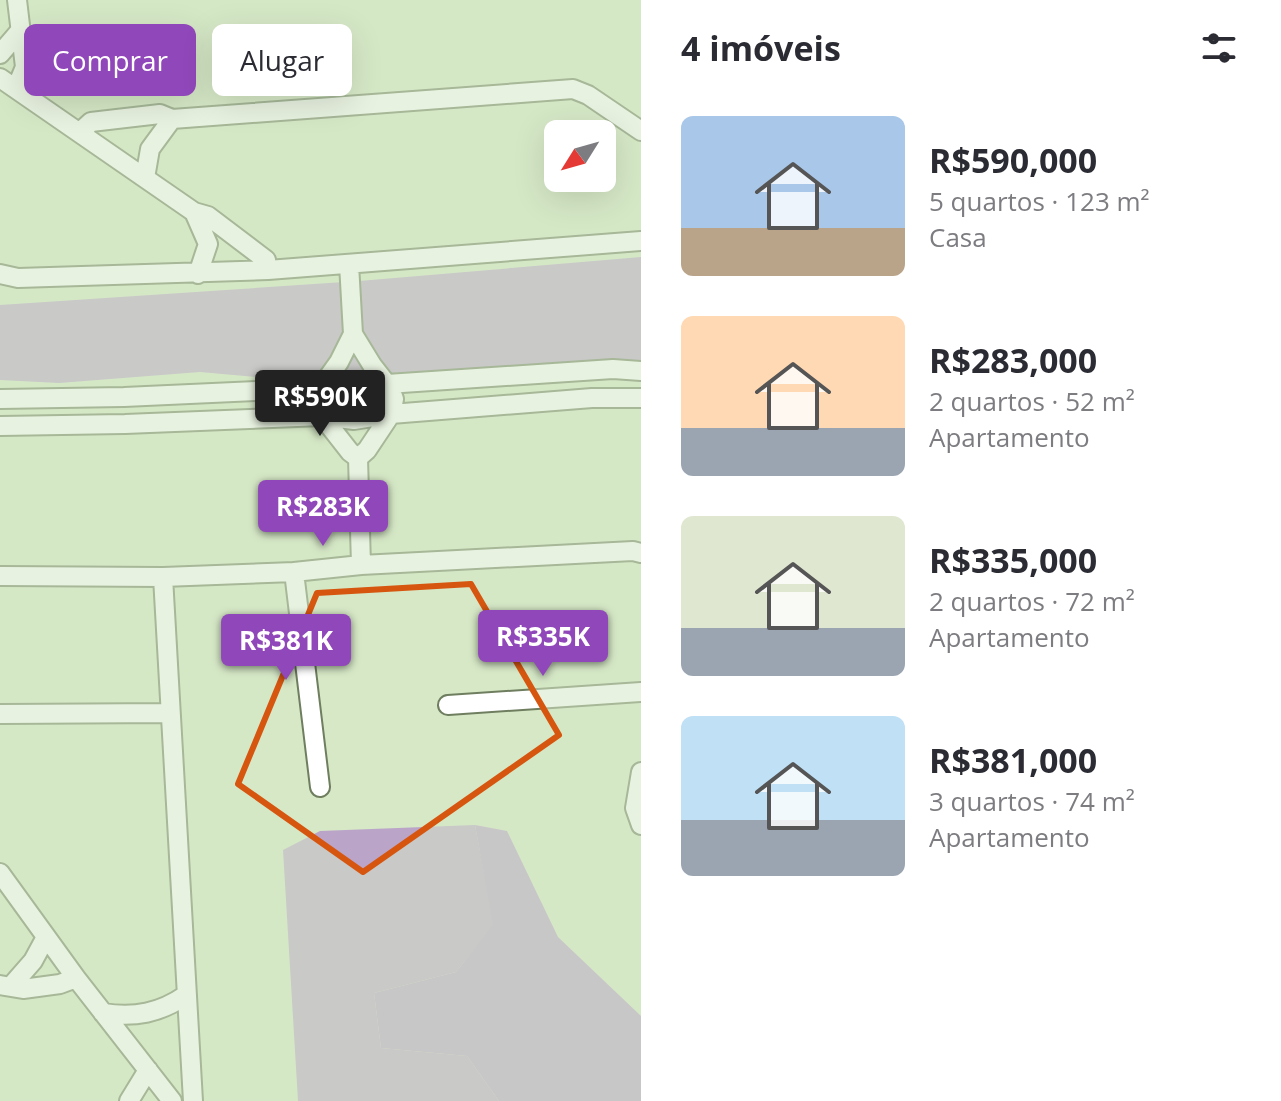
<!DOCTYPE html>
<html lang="pt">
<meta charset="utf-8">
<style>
:root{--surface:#fff;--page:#f2f2f3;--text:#2b2b33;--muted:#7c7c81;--accent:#9047b9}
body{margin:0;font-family:"Open Sans",sans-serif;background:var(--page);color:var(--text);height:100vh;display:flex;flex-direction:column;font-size:30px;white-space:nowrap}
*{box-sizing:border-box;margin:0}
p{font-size:26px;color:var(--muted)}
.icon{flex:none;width:44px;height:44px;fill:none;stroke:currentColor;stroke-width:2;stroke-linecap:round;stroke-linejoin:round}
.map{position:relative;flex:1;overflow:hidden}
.panel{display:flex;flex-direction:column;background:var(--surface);width:640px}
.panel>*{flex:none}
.hud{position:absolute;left:24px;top:24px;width:496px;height:72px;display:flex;gap:16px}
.needle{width:52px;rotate:233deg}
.buttons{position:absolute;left:544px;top:120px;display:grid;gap:16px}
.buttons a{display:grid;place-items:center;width:72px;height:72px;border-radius:12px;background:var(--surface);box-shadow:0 8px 32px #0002;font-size:40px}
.price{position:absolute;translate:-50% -68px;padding:0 18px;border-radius:8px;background:var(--accent);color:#fff;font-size:26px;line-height:52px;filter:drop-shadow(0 2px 4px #0008)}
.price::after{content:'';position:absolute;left:50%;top:48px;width:24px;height:18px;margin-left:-12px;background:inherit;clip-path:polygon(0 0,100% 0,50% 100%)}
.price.current{background:#222;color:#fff}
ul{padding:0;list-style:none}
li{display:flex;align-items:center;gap:24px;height:200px;padding:0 40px}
li span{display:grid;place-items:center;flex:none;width:224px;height:160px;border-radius:12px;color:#555}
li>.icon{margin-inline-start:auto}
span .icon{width:96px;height:96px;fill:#fffc;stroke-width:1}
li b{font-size:34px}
h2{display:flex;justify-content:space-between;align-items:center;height:96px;padding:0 40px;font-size:34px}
.pill{padding:0 28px;border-radius:12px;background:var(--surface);box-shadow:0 8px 32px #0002;font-size:28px;line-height:72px}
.pill.current{background:var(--accent);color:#fff}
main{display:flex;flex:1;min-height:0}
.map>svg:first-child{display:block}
.green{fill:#baa5c8}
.forest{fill:#b99fca}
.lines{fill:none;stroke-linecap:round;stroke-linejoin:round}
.minor-casing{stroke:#6e7e5f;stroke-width:22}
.minor{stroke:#fff;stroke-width:18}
.marked{fill:none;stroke:#d65610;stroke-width:6;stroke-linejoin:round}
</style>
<main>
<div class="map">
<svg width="641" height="1101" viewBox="0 0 641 1101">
<rect width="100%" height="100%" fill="#d6e8c6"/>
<path class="green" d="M641,257V365L394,373L313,382L200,372L59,383L0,380V305L359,281Z
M341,389L377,391L382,401L376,411C359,412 327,421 332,395Z
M475,825L494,925L456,972L374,993L381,1048L467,1056L499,1101H298L283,850L320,831Z"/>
<path class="forest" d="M475,825L507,831L558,937L641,1016V1101H499L467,1056L381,1048L374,993L456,972L493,925Z"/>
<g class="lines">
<g class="minor-casing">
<path id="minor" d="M0,54L19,32
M0,78L194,212L208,216L266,260L268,270
M16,89L25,67L17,0
M80,132L91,122L160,114L172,119L573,89L588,95L641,131
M145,178L150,149L172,119
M194,212L208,244L198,274
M349,264L353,334L372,365L390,388L394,399L391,414L367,450L358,458L361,565
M0,274L18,278L268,270L641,241
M319,390L339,362L353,334
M0,399L124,397L320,388L351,381L387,384L613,369L641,371
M321,415L350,452L358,458
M0,426L125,424L322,416L354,420L391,414L592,398H641
M294,572L320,787
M0,576L163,577L294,572L361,565L633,551L641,553
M163,577L193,1101
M448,705L641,692
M0,714L170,713
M641,772L635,808L641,825
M0,873L76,978L172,1101
M0,985L23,989L60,984L76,978
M12,985L33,961L46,937
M103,1013C135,1018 160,1013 186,995
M129,1101L148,1070"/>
</g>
<use href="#minor" class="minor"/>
</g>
<path d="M0 0H641V1101H0ZM471,584L559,735L363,872L238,784L317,593Z" fill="#d6e8c6" fill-opacity=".55" fill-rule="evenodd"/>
<path class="marked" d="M471,584L559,735L363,872L238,784L317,593Z"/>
</svg>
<div class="buttons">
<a><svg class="needle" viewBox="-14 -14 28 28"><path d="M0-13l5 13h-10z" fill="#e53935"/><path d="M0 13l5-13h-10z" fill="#7c7c81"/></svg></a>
</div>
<b class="price current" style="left:320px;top:438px">R$590K</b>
<b class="price" style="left:323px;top:548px">R$283K</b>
<b class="price" style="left:543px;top:678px">R$335K</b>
<b class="price" style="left:286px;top:682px">R$381K</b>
<div class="hud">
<a class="pill current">Comprar</a>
<a class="pill">Alugar</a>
</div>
</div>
<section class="panel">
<h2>4 imóveis<svg class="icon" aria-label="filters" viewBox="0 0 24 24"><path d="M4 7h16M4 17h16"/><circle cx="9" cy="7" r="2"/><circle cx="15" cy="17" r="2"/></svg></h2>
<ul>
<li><span style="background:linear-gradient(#a9c7e8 70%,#b9a48a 0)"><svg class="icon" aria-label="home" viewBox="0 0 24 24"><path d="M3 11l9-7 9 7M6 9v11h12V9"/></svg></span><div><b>R$590,000</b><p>5 quartos · 123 m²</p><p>Casa</p></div></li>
<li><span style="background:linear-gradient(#ffd9b3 70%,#9aa5b1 0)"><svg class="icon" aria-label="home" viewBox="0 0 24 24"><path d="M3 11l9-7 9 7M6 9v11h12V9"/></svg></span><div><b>R$283,000</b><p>2 quartos · 52 m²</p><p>Apartamento</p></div></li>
<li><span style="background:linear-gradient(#dfe7d0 70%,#9aa5b1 0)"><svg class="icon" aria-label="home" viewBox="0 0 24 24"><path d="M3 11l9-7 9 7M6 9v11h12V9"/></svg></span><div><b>R$335,000</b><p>2 quartos · 72 m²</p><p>Apartamento</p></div></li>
<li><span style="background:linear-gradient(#bfe0f5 65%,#9aa5b1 0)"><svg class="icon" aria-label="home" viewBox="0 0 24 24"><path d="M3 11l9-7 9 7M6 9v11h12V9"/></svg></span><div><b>R$381,000</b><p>3 quartos · 74 m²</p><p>Apartamento</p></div></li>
</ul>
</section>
</main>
